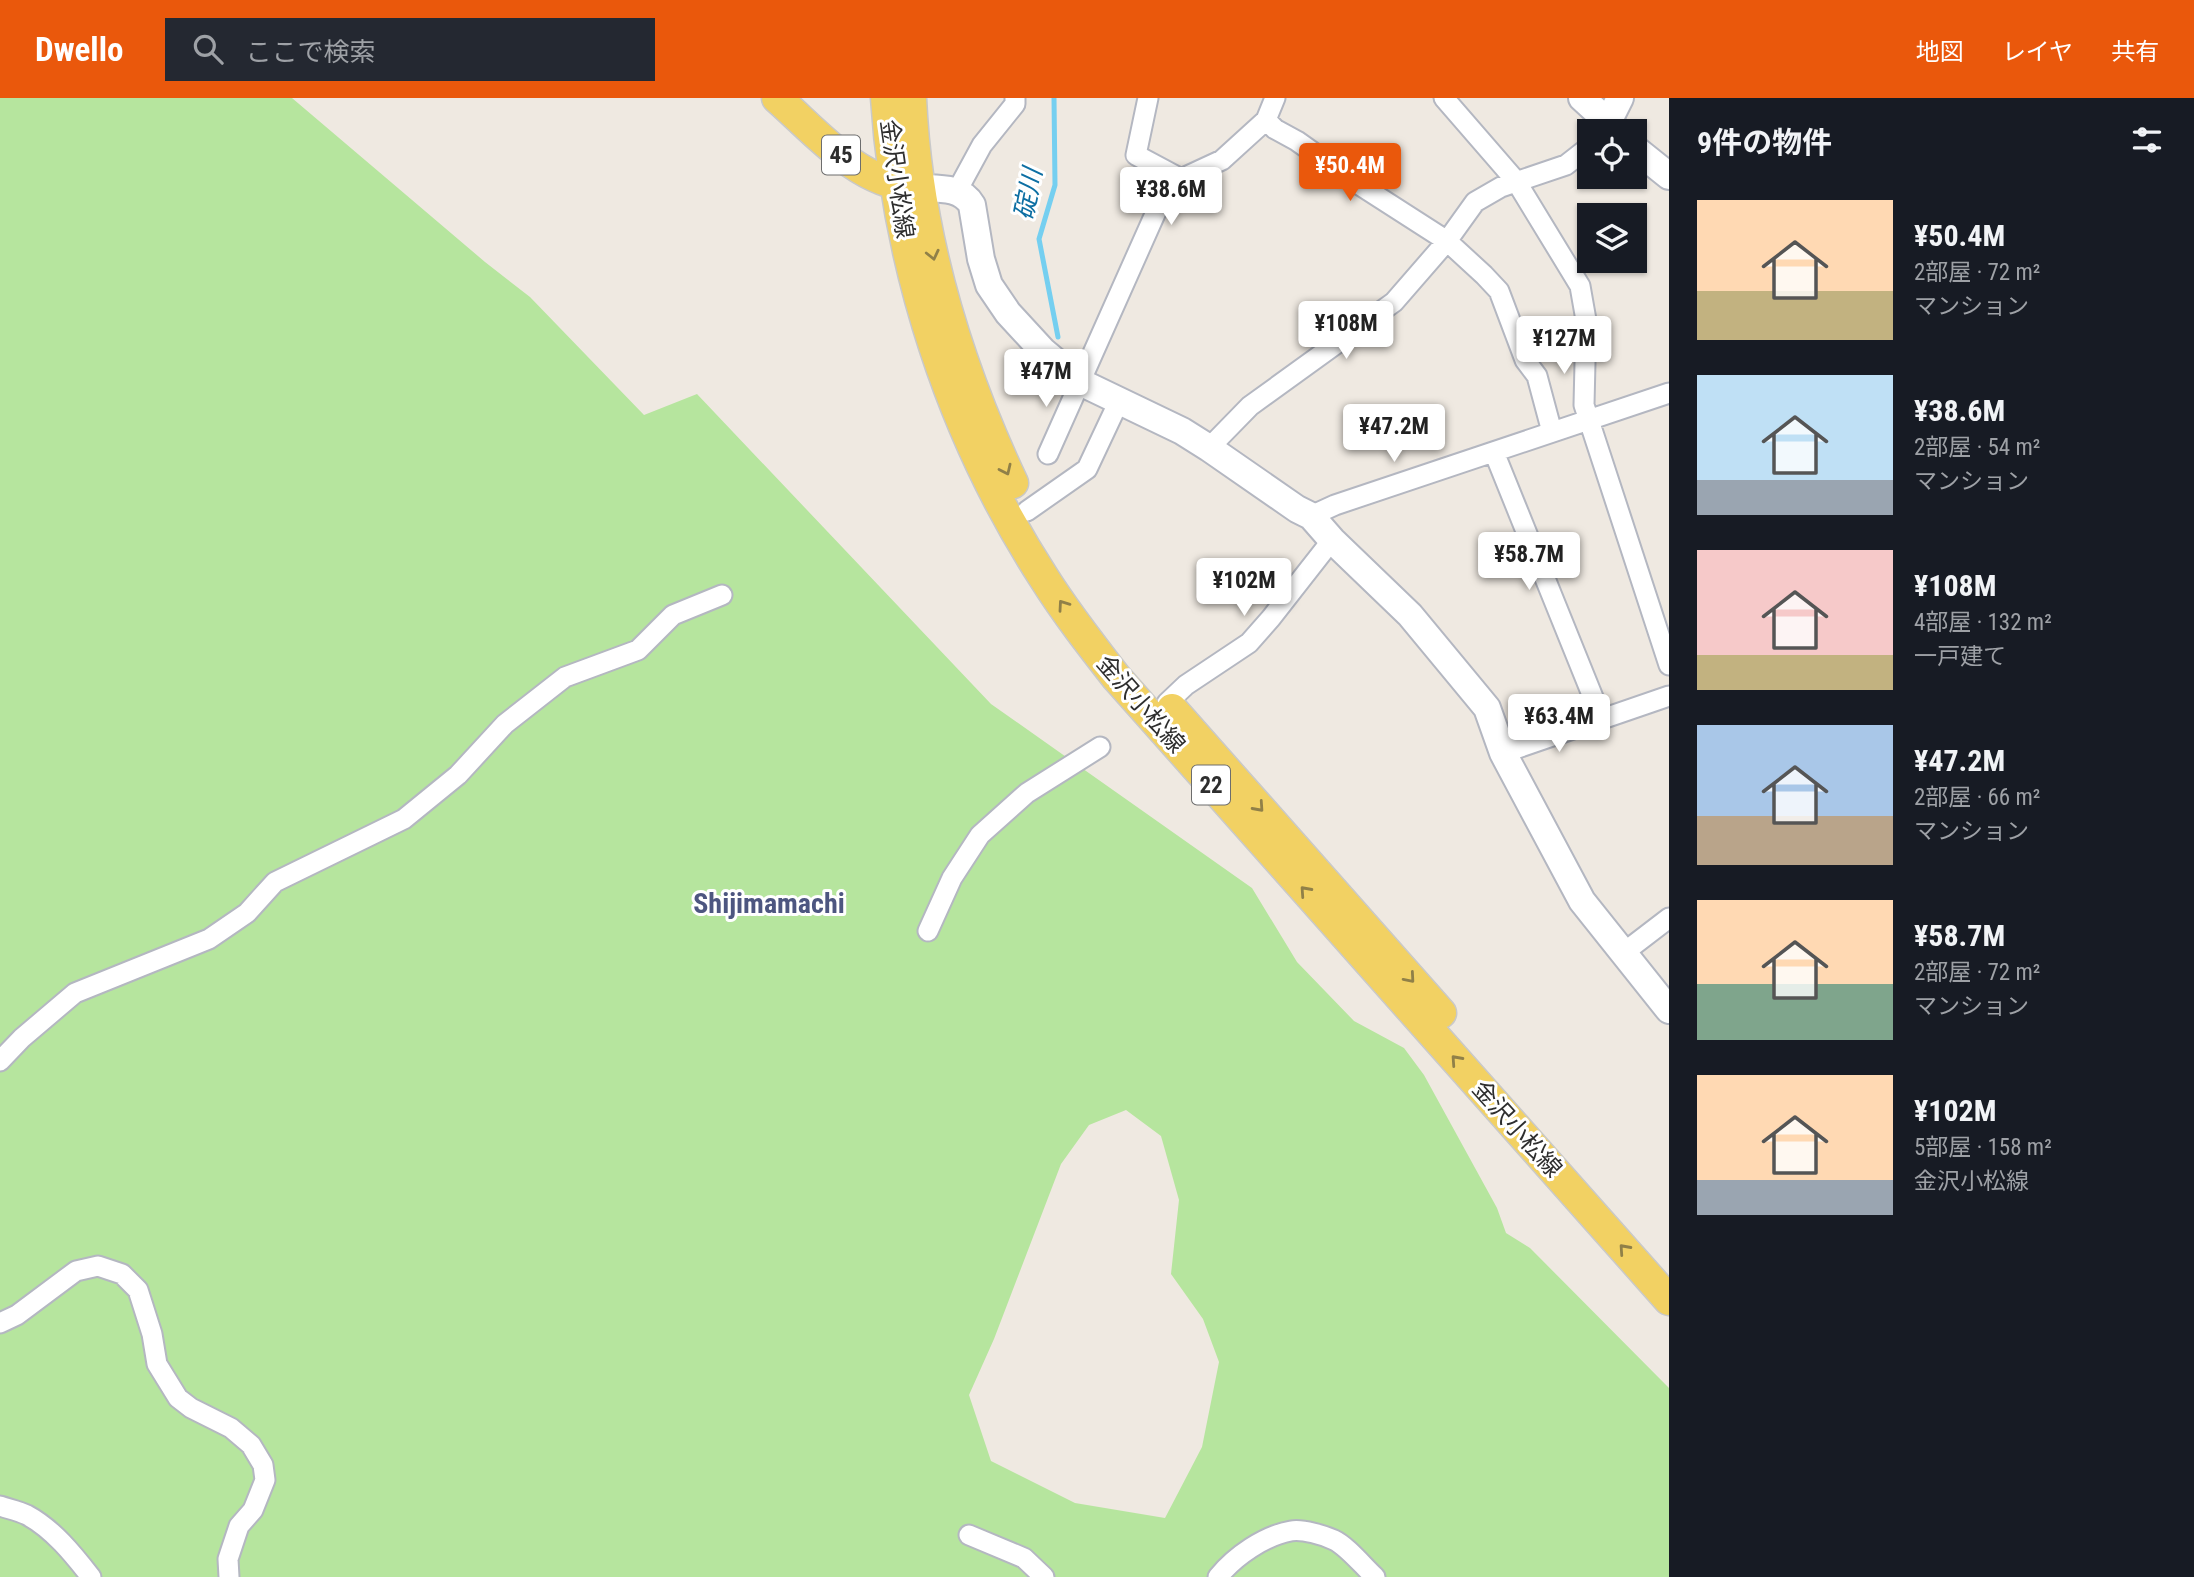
<!DOCTYPE html>
<html lang="ja">
<meta charset="utf-8">
<style>
:root{--surface:#171b24;--page:#242831;--text:#f1f3f6;--muted:#9ea1a6;--accent:#ea580c}
body{margin:0;font-family:"Roboto Condensed","Noto Sans JP",sans-serif;background:var(--page);color:var(--text);height:100vh;display:flex;flex-direction:column;font-size:26px;white-space:nowrap}
*{box-sizing:border-box;margin:0}
p{font-size:23px;color:var(--muted)}
.icon{flex:none;width:38px;height:38px;fill:none;stroke:currentColor;stroke-width:2;stroke-linecap:round;stroke-linejoin:round}
.map{position:relative;flex:1;overflow:hidden}
.sheet{display:flex;flex-direction:column;background:var(--surface);width:525px}
.sheet>*{flex:none}
.controls{position:absolute;left:1577px;top:21px;display:grid;gap:14px}
.controls a{display:grid;place-items:center;width:70px;height:70px;border-radius:0px;background:var(--surface);box-shadow:0 2px 5px #0004;font-size:35px}
.price{position:absolute;translate:-50% -60px;padding:0 16px;border-radius:7px;background:#fff;color:#222;font-size:23px;line-height:46px;filter:drop-shadow(0 2px 4px #0008)}
.price::after{content:'';position:absolute;left:50%;top:42px;width:21px;height:16px;margin-left:-10px;background:inherit;clip-path:polygon(0 0,100% 0,50% 100%)}
.price.current{background:var(--accent);color:#fff}
ul{padding:0;list-style:none}
li{display:flex;align-items:center;gap:21px;height:175px;padding:0 28px}
li span{display:grid;place-items:center;flex:none;width:196px;height:140px;border-radius:0px;color:#555}
li>.icon{margin-inline-start:auto}
span .icon{width:84px;height:84px;fill:#fffc;stroke-width:1}
li b{font-size:30px}
h2{display:flex;justify-content:space-between;align-items:center;height:84px;padding:0 28px;font-size:30px}
header{display:flex;align-items:center;gap:42px;box-sizing:border-box;height:98px;padding:0 35px;background:var(--accent);color:#fff}
header strong{font-size:33px}
nav{display:flex;gap:38px;margin-inline-start:auto;font-size:24px}
.search{width:490px;height:63px;background:var(--page);display:flex;align-items:center;gap:18px;box-sizing:border-box;padding:0 24px;border-radius:0px;color:var(--muted);font-size:26px}
main{display:flex;flex:1;min-height:0}
.map>svg:first-child{display:block}
.green{fill:#b6e59e;fill-rule:evenodd}
.lines{fill:none;stroke-linecap:round;stroke-linejoin:round}
.stream{stroke:#75cff0;stroke-width:5}
.street-casing{stroke:#b4b7c1;stroke-width:23}
.secondary-casing{stroke:#b4b7c1;stroke-width:30}
.primary-casing{stroke:#c9c9c9;stroke-width:33}
.street{stroke:#fff;stroke-width:19}
.secondary{stroke:#fff;stroke-width:26}
.primary{stroke:#f2d163;stroke-width:30}
.oneway{stroke:#908048}
.labels{text-anchor:middle;dominant-baseline:central;stroke-width:6;stroke-linejoin:round;paint-order:stroke}
.shield{fill:#fff;stroke:#6d6d6d;stroke-width:2}
.shield-label{font-size:23px;font-weight:bold;fill:#2e2e2e}
.street-label{font-size:24px;fill:#2e2e2e;stroke:#fff}
.water-label{font-size:26px;font-style:italic;fill:#0d6fa3;stroke:#fff}
.quarter-label{font-size:28px;font-weight:bold;fill:#4d5680;stroke:#fff}
</style>
<header>
<strong>Dwello</strong>
<div class="search"><svg class="icon" aria-label="search" viewBox="0 0 24 24"><circle cx="10" cy="10" r="6"/><path d="M15 15l6 6"/></svg>ここで検索</div>
<nav><a>地図</a><a>レイヤ</a><a>共有</a></nav>
</header>
<main>
<div class="map">
<svg width="1669" height="1479" viewBox="0 0 1669 1479">
<rect width="100%" height="100%" fill="#efe9e1"/>
<path class="green" d="M0,0H292L485,164L530,199L644,317L697,296L991,606L1252,790L1297,864L1354,923L1404,950L1424,977L1497,1110L1506,1135L1530,1150L1669,1290V1479H0ZM1126,1012L1161,1038L1179,1102L1171,1176L1203,1221L1219,1264L1202,1349L1165,1420L1075,1405L991,1363L969,1297L994,1241L1061,1066L1089,1027Z"/>
<g class="lines">
<path class="stream" d="M1054,0L1055,87L1039,141L1058,239"/>
<g class="street-casing">
<path id="street" d="M1148,0L1136,57L1181,81
M1444,0L1516,83L1580,188L1586,222L1584,307L1669,567
M1266,22L1275,31L1297,43L1352,82L1447,143L1484,177L1499,193L1525,262L1537,278L1552,334
M957,93L982,47L1015,6V0
M1209,350L1250,308L1394,204L1447,143L1475,104L1501,89L1566,67L1589,49
M1494,354L1601,619
M1048,356L1168,87L1222,62L1266,22L1275,0
M1027,413L1087,371L1119,303
M1311,418L1335,407L1669,295
M1167,605L1186,587L1249,545L1271,520L1332,442
M1503,655L1669,598
M928,833L952,780L980,737L1027,695L1100,649
M1622,856L1669,820
M0,963L22,940L75,895L209,841L247,815L275,784L404,721L458,677L505,626L565,579L638,552L673,517L722,497
M0,1225L17,1217L76,1173L98,1168L122,1176L138,1192L152,1236L157,1266L178,1300L191,1310L231,1330L251,1347L263,1367L265,1382L253,1412L239,1428L228,1461L229,1479
M0,1408C9,1411 19,1413 27,1417C53,1431 73,1456 91,1479
M969,1437L1024,1460L1044,1479
M1218,1479C1235,1458 1264,1438 1291,1433C1303,1431 1323,1437 1334,1442C1347,1448 1364,1469 1375,1479"/>
</g>
<g class="secondary-casing">
<path id="secondary" d="M1582,0L1618,33
M1608,24L1620,0
M1634,50L1669,78
M918,90C938,91 961,88 972,107L981,161L989,187L1008,215L1043,253L1080,284L1182,333L1209,350L1297,411L1311,418L1332,442L1410,517L1487,610L1503,655L1582,803L1669,912"/>
</g>
<g class="primary-casing">
<path id="primary" d="M777,0C817,35 856,83 911,89
M886,0C897,169 952,338 1044,480C1066,515 1091,547 1116,579L1669,1202
M911,0C917,134 956,264 1013,385
M1172,611L1441,915"/>
</g>
<use href="#street" class="street"/>
<use href="#secondary" class="secondary"/>
<use href="#primary" class="primary"/>
</g>
<defs><path id="oneway-chevron" d="M-2-3.5L2.5 0L-2 3.5" fill="none" stroke-width="1.6" stroke-linecap="round" stroke-linejoin="round" transform="scale(1.75)"/></defs>
<g class="oneway">
<use href="#oneway-chevron" transform="translate(933 157) rotate(77)"/>
<use href="#oneway-chevron" transform="translate(1006 372) rotate(65)"/>
<use href="#oneway-chevron" transform="translate(1063 507) rotate(-125)"/>
<use href="#oneway-chevron" transform="translate(1259 709) rotate(48)"/>
<use href="#oneway-chevron" transform="translate(1305 793) rotate(-132)"/>
<use href="#oneway-chevron" transform="translate(1410 880) rotate(49)"/>
<use href="#oneway-chevron" transform="translate(1456 962) rotate(-132)"/>
<use href="#oneway-chevron" transform="translate(1624 1151) rotate(-132)"/>
</g>
<g class="labels">
<g class="shield">
<rect x="822" y="37.5" width="38" height="39" rx="5"/>
<rect x="1192" y="667.5" width="38" height="39" rx="5"/>
</g>
<g class="shield-label">
<text x="841" y="57">45</text>
<text x="1211" y="687">22</text>
</g>
<g class="street-label">
<text transform="translate(897 81) rotate(82)">金沢小松線</text>
<text transform="translate(1141 606) rotate(49)">金沢小松線</text>
<text transform="translate(1517 1031) rotate(48)">金沢小松線</text>
</g>
<g class="water-label">
<text transform="translate(1028 96) rotate(-79)">碇川</text>
</g>
<g class="quarter-label">
<text x="769" y="805">Shijimamachi</text>
</g>
</g>
</svg>
<div class="controls">
<a><svg class="icon" aria-label="locate" viewBox="0 0 24 24"><circle cx="12" cy="12" r="6"/><path d="M12 2v4M12 18v4M2 12h4M18 12h4"/></svg></a>
<a><svg class="icon" aria-label="layers" viewBox="0 0 24 24"><path d="M12 4l9 5-9 5-9-5zM3 14l9 5 9-5"/></svg></a>
</div>
<b class="price current" style="left:1350px;top:105px">¥50.4M</b>
<b class="price" style="left:1171px;top:129px">¥38.6M</b>
<b class="price" style="left:1346px;top:263px">¥108M</b>
<b class="price" style="left:1564px;top:278px">¥127M</b>
<b class="price" style="left:1046px;top:311px">¥47M</b>
<b class="price" style="left:1394px;top:366px">¥47.2M</b>
<b class="price" style="left:1529px;top:494px">¥58.7M</b>
<b class="price" style="left:1244px;top:520px">¥102M</b>
<b class="price" style="left:1559px;top:656px">¥63.4M</b>
</div>
<section class="sheet">
<h2>9件の物件<svg class="icon" aria-label="filters" viewBox="0 0 24 24"><path d="M4 7h16M4 17h16"/><circle cx="9" cy="7" r="2"/><circle cx="15" cy="17" r="2"/></svg></h2>
<ul>
<li><span style="background:linear-gradient(#ffd9b3 65%,#c2b280 0)"><svg class="icon" aria-label="home" viewBox="0 0 24 24"><path d="M3 11l9-7 9 7M6 9v11h12V9"/></svg></span><div><b>¥50.4M</b><p>2部屋 · 72 m²</p><p>マンション</p></div></li>
<li><span style="background:linear-gradient(#bfe0f5 75%,#9aa5b1 0)"><svg class="icon" aria-label="home" viewBox="0 0 24 24"><path d="M3 11l9-7 9 7M6 9v11h12V9"/></svg></span><div><b>¥38.6M</b><p>2部屋 · 54 m²</p><p>マンション</p></div></li>
<li><span style="background:linear-gradient(#f6c9c9 75%,#c2b280 0)"><svg class="icon" aria-label="home" viewBox="0 0 24 24"><path d="M3 11l9-7 9 7M6 9v11h12V9"/></svg></span><div><b>¥108M</b><p>4部屋 · 132 m²</p><p>一戸建て</p></div></li>
<li><span style="background:linear-gradient(#a9c7e8 65%,#b9a48a 0)"><svg class="icon" aria-label="home" viewBox="0 0 24 24"><path d="M3 11l9-7 9 7M6 9v11h12V9"/></svg></span><div><b>¥47.2M</b><p>2部屋 · 66 m²</p><p>マンション</p></div></li>
<li><span style="background:linear-gradient(#ffd9b3 60%,#7fa58c 0)"><svg class="icon" aria-label="home" viewBox="0 0 24 24"><path d="M3 11l9-7 9 7M6 9v11h12V9"/></svg></span><div><b>¥58.7M</b><p>2部屋 · 72 m²</p><p>マンション</p></div></li>
<li><span style="background:linear-gradient(#ffd9b3 75%,#9aa5b1 0)"><svg class="icon" aria-label="home" viewBox="0 0 24 24"><path d="M3 11l9-7 9 7M6 9v11h12V9"/></svg></span><div><b>¥102M</b><p>5部屋 · 158 m²</p><p>金沢小松線</p></div></li>
</ul>
</section>
</main>
